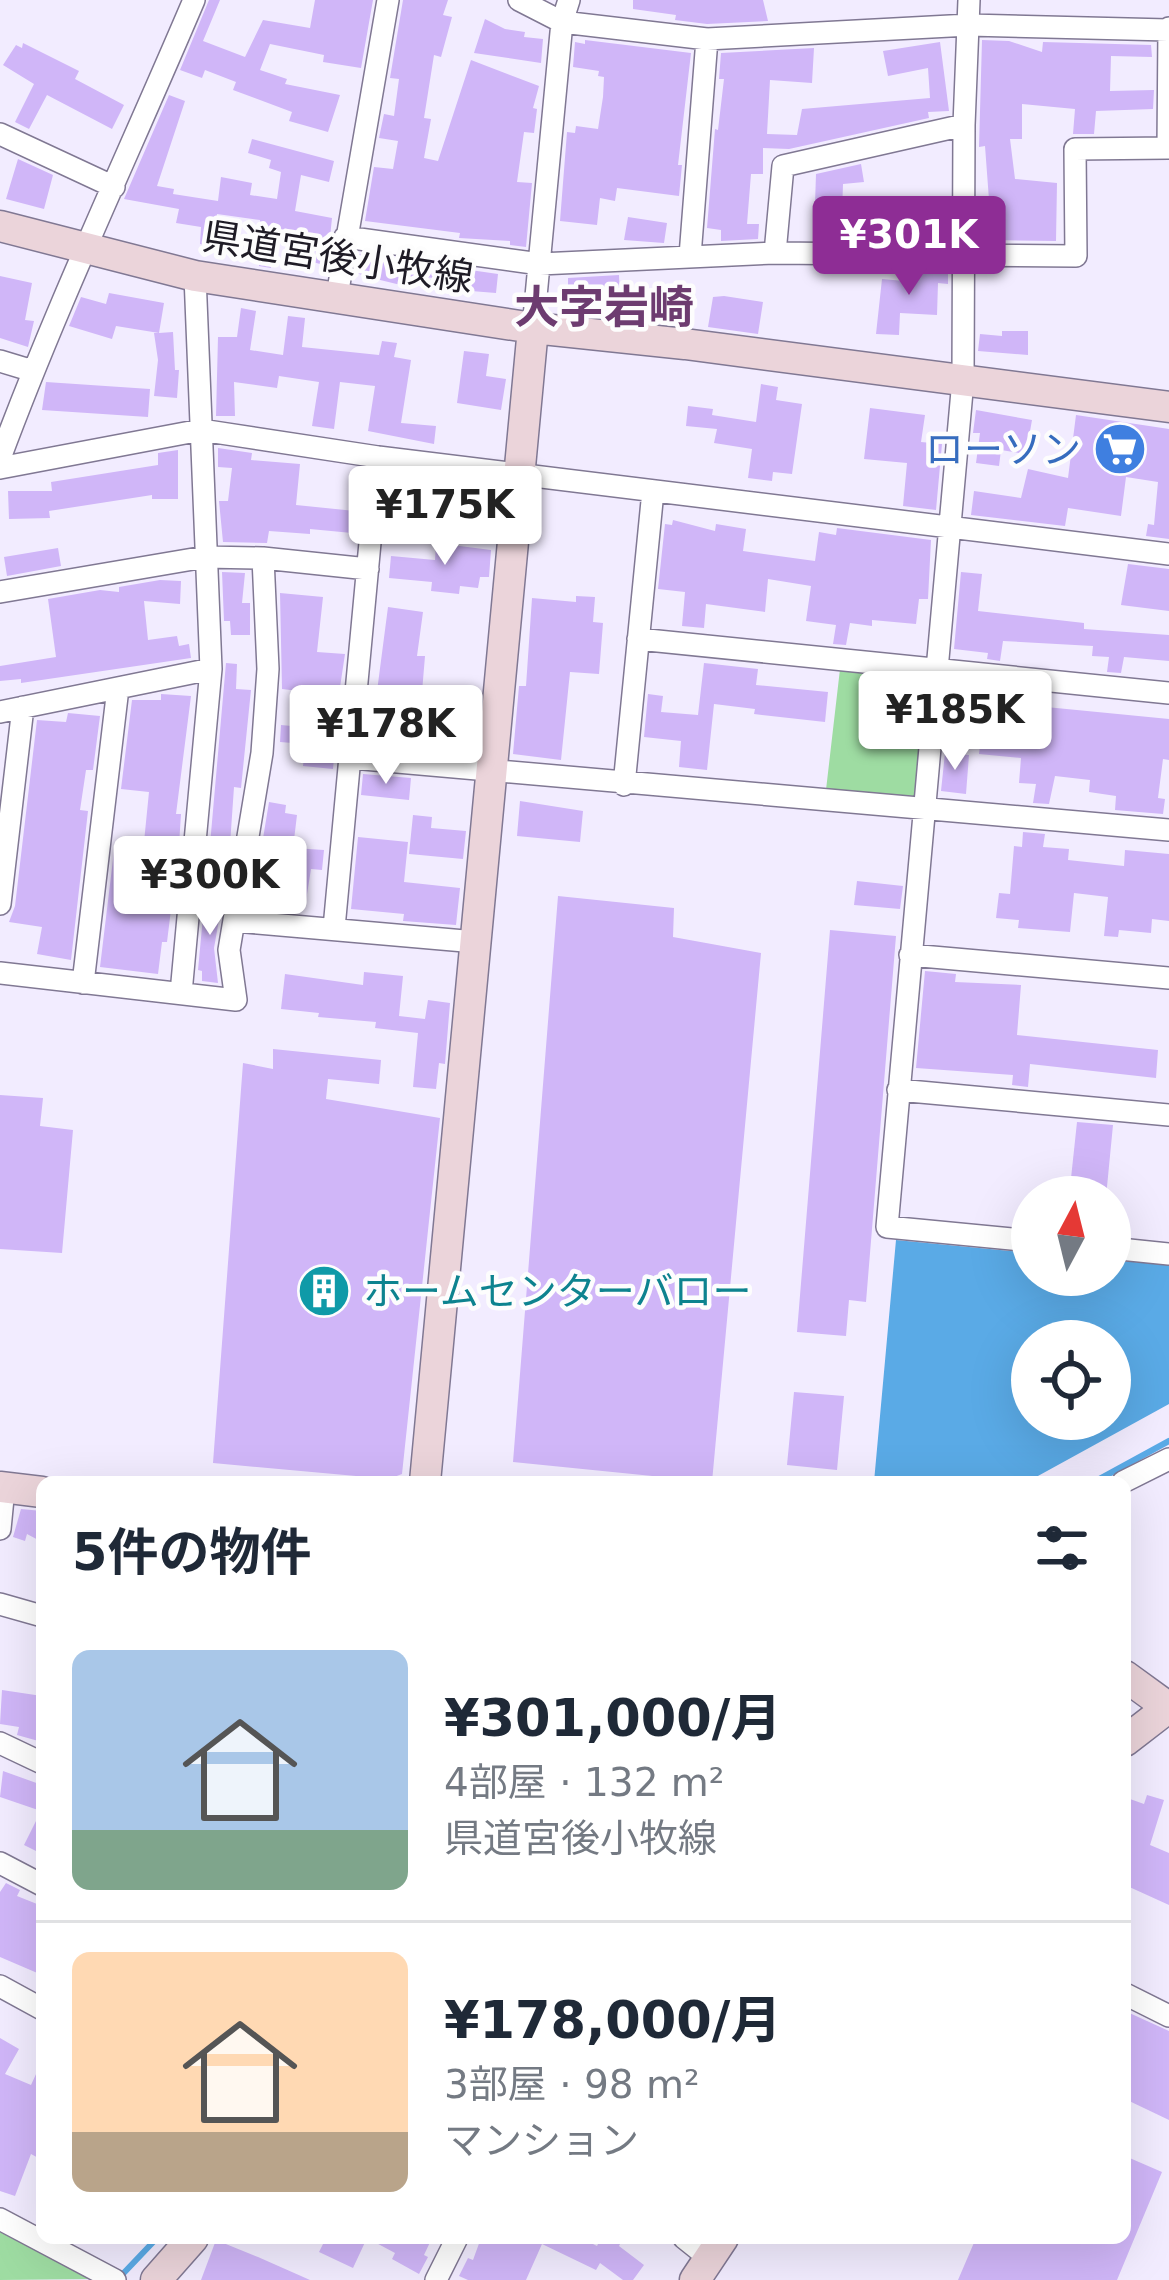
<!DOCTYPE html>
<html lang="ja">
<meta charset="utf-8">
<style>
:root{--surface:#fff;--page:#f2f2f3;--text:#1f2937;--muted:#747a83;--line:#e0e1e3;--accent:#8e2d95}
body{margin:0;font-family:"DejaVu Sans","Noto Sans JP",sans-serif;background:var(--page);color:var(--text);height:100vh;display:flex;flex-direction:column;font-size:45px;white-space:nowrap}
*{box-sizing:border-box;margin:0}
p{font-size:39px;color:var(--muted)}
.icon{flex:none;width:66px;height:66px;fill:none;stroke:currentColor;stroke-width:2;stroke-linecap:round;stroke-linejoin:round}
.map{position:relative;flex:1;overflow:hidden}
.side{position:absolute;left:36px;top:1476px;width:1095px;height:768px;display:flex;flex-direction:column;background:var(--surface);border-radius:18px;box-shadow:0 12px 48px #0002}
.side>*{flex:none}
.needle{width:78px;rotate:7deg}
.controls{position:absolute;left:1011px;top:1176px;display:grid;gap:24px}
.controls a{display:grid;place-items:center;width:120px;height:120px;border-radius:50%;background:var(--surface);box-shadow:0 12px 48px #0002;font-size:60px}
.price{position:absolute;translate:-50% -102px;padding:0 27px;border-radius:12px;background:#fff;color:#222;font-size:39px;line-height:78px;filter:drop-shadow(0 3px 6px #0008)}
.price::after{content:'';position:absolute;left:50%;top:72px;width:36px;height:27px;margin-left:-18px;background:inherit;clip-path:polygon(0 0,100% 0,50% 100%)}
.price.current{background:var(--accent);color:#fff}
ul{padding:0;list-style:none}
li{display:flex;align-items:center;gap:36px;height:300px;padding:0 36px}
li+li{border-top:3px solid var(--line)}
li span{display:grid;place-items:center;flex:none;width:336px;height:240px;border-radius:18px;color:#555}
li>.icon{margin-inline-start:auto}
span .icon{width:144px;height:144px;fill:#fffc;stroke-width:1}
li b{font-size:51px}
h2{display:flex;justify-content:space-between;align-items:center;height:144px;padding:0 36px;font-size:51px}
.map>svg:first-child{display:block}
.green{fill:#9edca2}
.water{fill:#5aaae6;fill-rule:evenodd}
.lines{fill:none;stroke-linecap:round;stroke-linejoin:round}
.stream{stroke:#5aaae6;stroke-width:6}
.building{fill:#d0b6f8}
.street-casing{stroke:#807893;stroke-width:24}
.secondary-casing{stroke:#807893;stroke-width:33}
.street{stroke:#fff;stroke-width:21}
.secondary{stroke:#ebd4da;stroke-width:30}
.labels{text-anchor:middle;dominant-baseline:central;stroke-width:9;stroke-linejoin:round;paint-order:stroke}
.street-label{font-size:39px;fill:#1f1c26;stroke:#fdfdfd}
.shop-label{font-size:39px;fill:#366cbe;stroke:#fdfdfd;text-anchor:end}
.culture-label{font-size:39px;fill:#0d838f;stroke:#fdfdfd;text-anchor:start}
.quarter-label{font-size:45px;font-weight:bold;fill:#6d3c70;stroke:#fdfdfd}
</style>
<div class="map">
<svg width="1169" height="2280" viewBox="0 0 1169 2280">
<rect width="100%" height="100%" fill="#f2ecff"/>
<path class="green" d="M840,669L920,676L929,681L918,796L911,801L826,790Z
M0,2232L91,2279L0,2280Z"/>
<path class="water" d="M896,1240L1032,1253V1275H1110V1260L1169,1265V1404L1027,1482H874ZM1032,1341H1110V1419H1032Z"/>
<g class="lines">
<path class="stream" d="M1094,1482L1169,1441
M118,2279L157,2238"/>
</g>
<path class="building" d="M209,0H220L203,41L245,57L263,20L310,28L315,0H373L361,68L323,62L324,55L270,44L260,70L287,79L285,84L340,95L328,132L289,121L292,112L233,90L236,82L205,70L202,78L180,70Z
M403,0H448L443,15L452,17L441,57L434,55L424,118L431,119L424,158L438,161L471,60L539,86L533,108L537,109L534,133L524,132L517,182L532,183L526,247L510,245V241L459,238L460,233L365,221L374,167L393,169L398,141L379,138L384,114L394,116L399,79L390,78Z
M633,0H763L768,21L707,24L675,20L676,15L633,9Z
M485,19L505,29L525,32L524,37L543,39L541,63L474,53Z
M585,40L691,53L678,165H682L679,196L617,188L615,201L600,198L597,225L560,221L567,132L575,133L576,126L598,129L603,97L604,77L598,76L599,71L573,67L575,42L585,44Z
M982,40L1009,41L1042,52L1043,42L1151,45L1152,57L1111,56L1110,91L1154,90L1153,109L1096,111L1094,134H1073L1075,109L1022,104V139H1010L1015,179L1057,183L1056,241L992,240L985,146L979,147Z
M940,42L949,111L928,112L929,118L789,149L763,148V174H751L747,224H759L758,239L721,241V230L707,228L715,129L718,130L724,79H719L721,53L814,48L812,83L770,80L767,134L797,135L802,109L930,98L928,68L888,76L883,51Z
M23,43L79,71L75,79L124,105L112,129L47,95L29,129L15,122L34,84L3,65L16,45L22,48Z
M169,95L185,101L157,186L174,189L173,194L218,201L221,177L252,183L250,195L277,199L281,172L269,168L271,160L248,153L252,139L334,161L329,182L301,175L295,211L332,218L327,266L313,262L317,244L273,236L271,268L259,266L260,220L217,214L214,246L200,244L201,227L176,223L179,209L124,199Z
M18,159L53,175L44,209L6,199Z
M861,164L864,182L843,184L842,213H949V234L918,231L917,239H833L828,205L815,204L816,174Z
M628,217L667,223L664,243L624,240Z
M359,254L498,274L496,293L471,291L472,282L415,276L413,288L372,278L356,273Z
M904,269L948,270V284L938,283L937,315L900,313L899,335L876,334L882,279L904,281Z
M619,275L620,297L568,295V278Z
M0,276L32,283L25,320L34,321L28,347L0,338Z
M109,293L164,303L159,333L173,332L175,370H179L177,398L154,396L158,360L154,333H159L116,326L112,339L69,326L81,297L106,304Z
M724,296L763,302L758,334L708,327L713,297Z
M241,308L256,311L250,350L283,355L288,316L305,318L302,347L379,355L382,341L397,343L394,357L411,360L401,423L436,426L434,444L368,431L375,386L340,382L334,429L312,426L319,382L279,376L277,388L234,382L235,416H216L218,337H237Z
M1002,331H1028V355L978,351L980,334L1002,336Z
M464,351L489,354L486,376L506,379L501,410L457,403Z
M46,382L150,389L148,417L42,410Z
M761,384L778,387L776,400L802,404L792,474L773,472L772,481L748,478L752,449L714,443L717,429L686,426L688,406L713,409L712,415L756,422Z
M870,408L925,415L921,442L942,444L936,510L903,506L907,463L864,459Z
M976,410L1032,420L1026,454L1001,450L999,466L976,463L980,433H973Z
M1076,415L1169,429V539L1146,536L1148,524L1154,525L1158,482L1126,477L1121,516L1068,508L1065,526L971,515L974,491L1021,498L1028,469L1068,478Z
M218,448L252,453L251,460L300,464L296,505L355,511L352,533L310,529V534L269,531L267,543L223,542L219,501H228L232,468L218,467Z
M178,450V499H152V495L49,511L50,518L9,519L8,491H52L51,482L158,465V453Z
M673,520L715,531L716,524L746,529L743,551L815,561L819,532L836,535L837,528L931,540L928,599H919L916,624L872,620V626L850,623L846,645L833,644L836,625L806,621L811,586L768,579L765,612L706,604L704,628L682,626L685,592L658,589L665,524L672,525Z
M436,543L491,550L489,577H480L478,588L460,586L459,594L431,591L432,582L389,578L391,556L435,560Z
M58,548L61,566L7,576L4,557Z
M1128,564L1169,569V611L1121,605Z
M222,572L245,573L242,603H250V635H231L230,621H224Z
M961,572L982,574L978,611L1084,623V629L1169,635V661L1124,657L1121,673L1107,672L1109,657L1092,656L1093,646L1003,641L1000,661L987,659L988,653L954,649Z
M160,580L181,581L180,604L144,601L148,640L177,636L179,646L189,644L191,658L21,683V679L0,681V666L56,657L48,599L100,590L119,592V587Z
M280,593L323,597L317,652L345,654L337,707L306,705L307,692L282,689Z
M576,596L595,597L593,622L603,623L599,674L570,672L561,760L513,754L519,686H526L532,598L576,602Z
M388,607L423,612L417,656H425L422,692L466,696L463,726L443,724L440,751L396,747L398,728L368,725L370,698L376,699Z
M226,663L237,664L236,689L251,690L241,788L234,787L229,859L209,856Z
M704,663L758,669L756,685L828,692L825,722L754,714L755,709L714,704L707,770L679,767L681,741L644,737L648,694L663,696L661,712L698,715Z
M952,686L1021,693L1019,702L1046,707L1169,719V760L1163,759L1158,798L1165,799L1163,814L1115,810L1116,796L1089,792L1090,780L1055,776L1049,804L1033,803L1036,784L1019,783L1021,758L979,754L984,710L950,705Z
M161,694L191,696L176,814H181L179,845L167,942H162L158,974L100,967L115,843L142,847L144,842L149,792L121,789L132,700H161Z
M68,713L100,716L93,770H86L80,810L88,811L71,960L37,954L42,927L9,922L15,906L37,720L66,722Z
M281,725L313,728L311,745L335,747L333,769L303,766L305,744L280,742Z
M945,753L969,755L966,794L941,791Z
M363,774L411,778L409,800L361,795Z
M520,801L583,811L580,842L517,836Z
M269,802L286,805L285,813L297,815L293,848L324,850L322,870L311,869L305,907L252,905Z
M413,815L432,817L431,828L466,831L463,859L409,854Z
M1023,832L1045,834L1043,847L1069,849L1068,860L1124,866L1125,850L1169,854V921L1152,919L1151,933L1119,930L1118,937L1104,936L1108,897L1074,893L1070,932L1018,928L1019,920L996,918L999,893L1010,894L1014,846L1022,847Z
M358,837L408,842L404,882L460,888L456,925L403,921L404,914L351,909Z
M857,881L903,886L900,909L854,905Z
M205,895L223,897L214,948L218,983L202,981V971L198,970Z
M558,896L674,908L673,937L761,953L712,1482L513,1462Z
M830,930L896,936L866,1302L849,1300L846,1336L797,1332Z
M925,971L956,974L955,982L1021,985L1017,1035L1158,1050L1156,1078L1030,1064L1028,1087L1012,1085L1013,1075L916,1068Z
M364,972L403,976L399,1016L425,1019L428,1000L450,1003L445,1064L439,1063L436,1089L413,1087L418,1033L375,1028L376,1022L318,1017L319,1013L281,1009L285,974L363,985Z
M273,1049L381,1060L379,1084L328,1079L326,1099L440,1118L402,1474L389,1479L213,1463L243,1063L273,1069Z
M0,1095L43,1098L40,1126L73,1130L62,1253L0,1249Z
M1077,1122L1113,1125L1106,1197H1069Z
M794,1392L844,1396L837,1470L787,1465Z
M21,1509L42,1511V1542L27,1534L25,1541L13,1537Z
M2,1690L42,1696V1742L17,1735L19,1727L0,1724Z
M3,1771L42,1785V1854L24,1845L41,1811L0,1797Z
M1147,1795L1164,1800L1150,1845L1169,1853V1905L1125,1885V1815L1130,1799L1144,1804Z
M6,1883L20,1890L17,1896L42,1906V1975L0,1957V1892Z
M1125,2011L1169,2031V2120L1125,2099Z
M0,2038L19,2049L5,2074L31,2085L42,2061V2160L31,2154L15,2196L0,2191Z
M1125,2156L1162,2172L1117,2280H958L976,2238H1125Z
M326,2238H432L424,2255L428,2257L419,2274L392,2259L395,2253L367,2238L353,2268L319,2252Z
M481,2238H581L597,2246L601,2238H623L619,2246L644,2265L633,2280H623L600,2263L596,2270L542,2244L526,2280H468L459,2276L468,2258L473,2260Z
M216,2240L258,2257L310,2280H201Z"/>
<g class="lines">
<g class="street-casing">
<path id="street" d="M519,0L562,22L707,39L690,256
M969,0L964,125L963,380L887,1227L1032,1241
M707,39L969,25L1168,30
M0,134L114,187
M1168,148L1169,28
M345,237L540,264L775,253L1076,256L1075,149L1169,148
M775,253L783,166L964,125
M337,296L388,0
M533,328L562,22L569,0
M0,361L33,371
M0,458C58,302 129,153 194,0
M0,468L201,430L378,457L1169,554
M0,592L205,557L263,558L368,569
M638,639L1169,693
M0,712L211,669
M352,758L1169,830
M624,785L653,491
M0,904L23,707
M235,921L476,942
M334,928L378,457
M910,955L1169,978
M0,973L236,1000L229,950L262,753L268,669L263,558
M83,983L118,688
M181,993L211,669L195,276
M898,1090L1169,1115
M1110,1248L1169,1254
M1123,1482L1169,1459
M0,1529L4,1488
M0,1604L42,1616
M0,1743L42,1763
M0,1863L42,1885
M0,1986L42,2009
M1125,1994L1169,2016
M0,2219L115,2280
M684,2238L709,2258
M436,2280L457,2238"/>
</g>
<g class="secondary-casing">
<path id="secondary" d="M0,226L195,276L533,328L685,344L1169,407
M425,1482L533,328
M0,1487L42,1492
M1125,1676L1169,1708
M1125,1741L1169,1707
M156,2280L193,2238
M695,2280L723,2238"/>
</g>
<use href="#street" class="street"/>
<use href="#secondary" class="secondary"/>
</g>
<defs>
<g id="supermarket-disc" transform="scale(2.7)"><circle r="9.5" fill="#3f7fe0" stroke="#fdfdfd"/><path d="M-6-5.5h2.5l.6 2H6L4.5 2H-2.5L-4.4-4H-6ZM-1.5 3.2a1.3 1.3 0 1 0 .1 0ZM3 3.2a1.3 1.3 0 1 0 .1 0Z" fill="#fff"/></g>
<g id="building-disc" transform="scale(2.7)"><circle r="9.5" fill="#0f9aa8" stroke="#fdfdfd"/><path d="M-4-6H4V6H1V3H-1V6H-4ZM-2.5-4.3h1.7v1.8h-1.7ZM.8-4.3h1.7v1.8H.8ZM-2.5-1h1.7V.8h-1.7ZM.8-1h1.7V.8H.8Z" fill="#fff"/></g>
</defs>
<g fill-rule="evenodd">
<use href="#supermarket-disc" x="1120" y="449"/>
<use href="#building-disc" x="324" y="1291"/>
</g>
<g class="labels">
<g class="street-label">
<text transform="translate(338 257) rotate(9)">県道宮後小牧線</text>
</g>
<g class="shop-label">
<text x="1081" y="449">ローソン</text>
</g>
<g class="culture-label">
<text x="363" y="1291">ホームセンターバロー</text>
</g>
<g class="quarter-label">
<text x="604" y="307">大字岩崎</text>
</g>
</g>
</svg>
<div class="controls">
<a><svg class="needle" viewBox="-14 -14 28 28"><path d="M0-13l5 13h-10z" fill="#e53935"/><path d="M0 13l5-13h-10z" fill="#747a83"/></svg></a>
<a><svg class="icon" aria-label="locate" viewBox="0 0 24 24"><circle cx="12" cy="12" r="6"/><path d="M12 2v4M12 18v4M2 12h4M18 12h4"/></svg></a>
</div>
<b class="price current" style="left:909px;top:298px">¥301K</b>
<b class="price" style="left:445px;top:568px">¥175K</b>
<b class="price" style="left:955px;top:773px">¥185K</b>
<b class="price" style="left:386px;top:787px">¥178K</b>
<b class="price" style="left:210px;top:938px">¥300K</b>
<section class="side">
<h2>5件の物件<svg class="icon" aria-label="filters" viewBox="0 0 24 24"><path d="M4 7h16M4 17h16"/><circle cx="9" cy="7" r="2"/><circle cx="15" cy="17" r="2"/></svg></h2>
<ul>
<li><span style="background:linear-gradient(#a9c7e8 75%,#7fa58c 0)"><svg class="icon" aria-label="home" viewBox="0 0 24 24"><path d="M3 11l9-7 9 7M6 9v11h12V9"/></svg></span><div><b>¥301,000/月</b><p>4部屋 · 132 m²</p><p>県道宮後小牧線</p></div></li>
<li><span style="background:linear-gradient(#ffd9b3 75%,#b9a48a 0)"><svg class="icon" aria-label="home" viewBox="0 0 24 24"><path d="M3 11l9-7 9 7M6 9v11h12V9"/></svg></span><div><b>¥178,000/月</b><p>3部屋 · 98 m²</p><p>マンション</p></div></li>
</ul>
</section>
</div>
